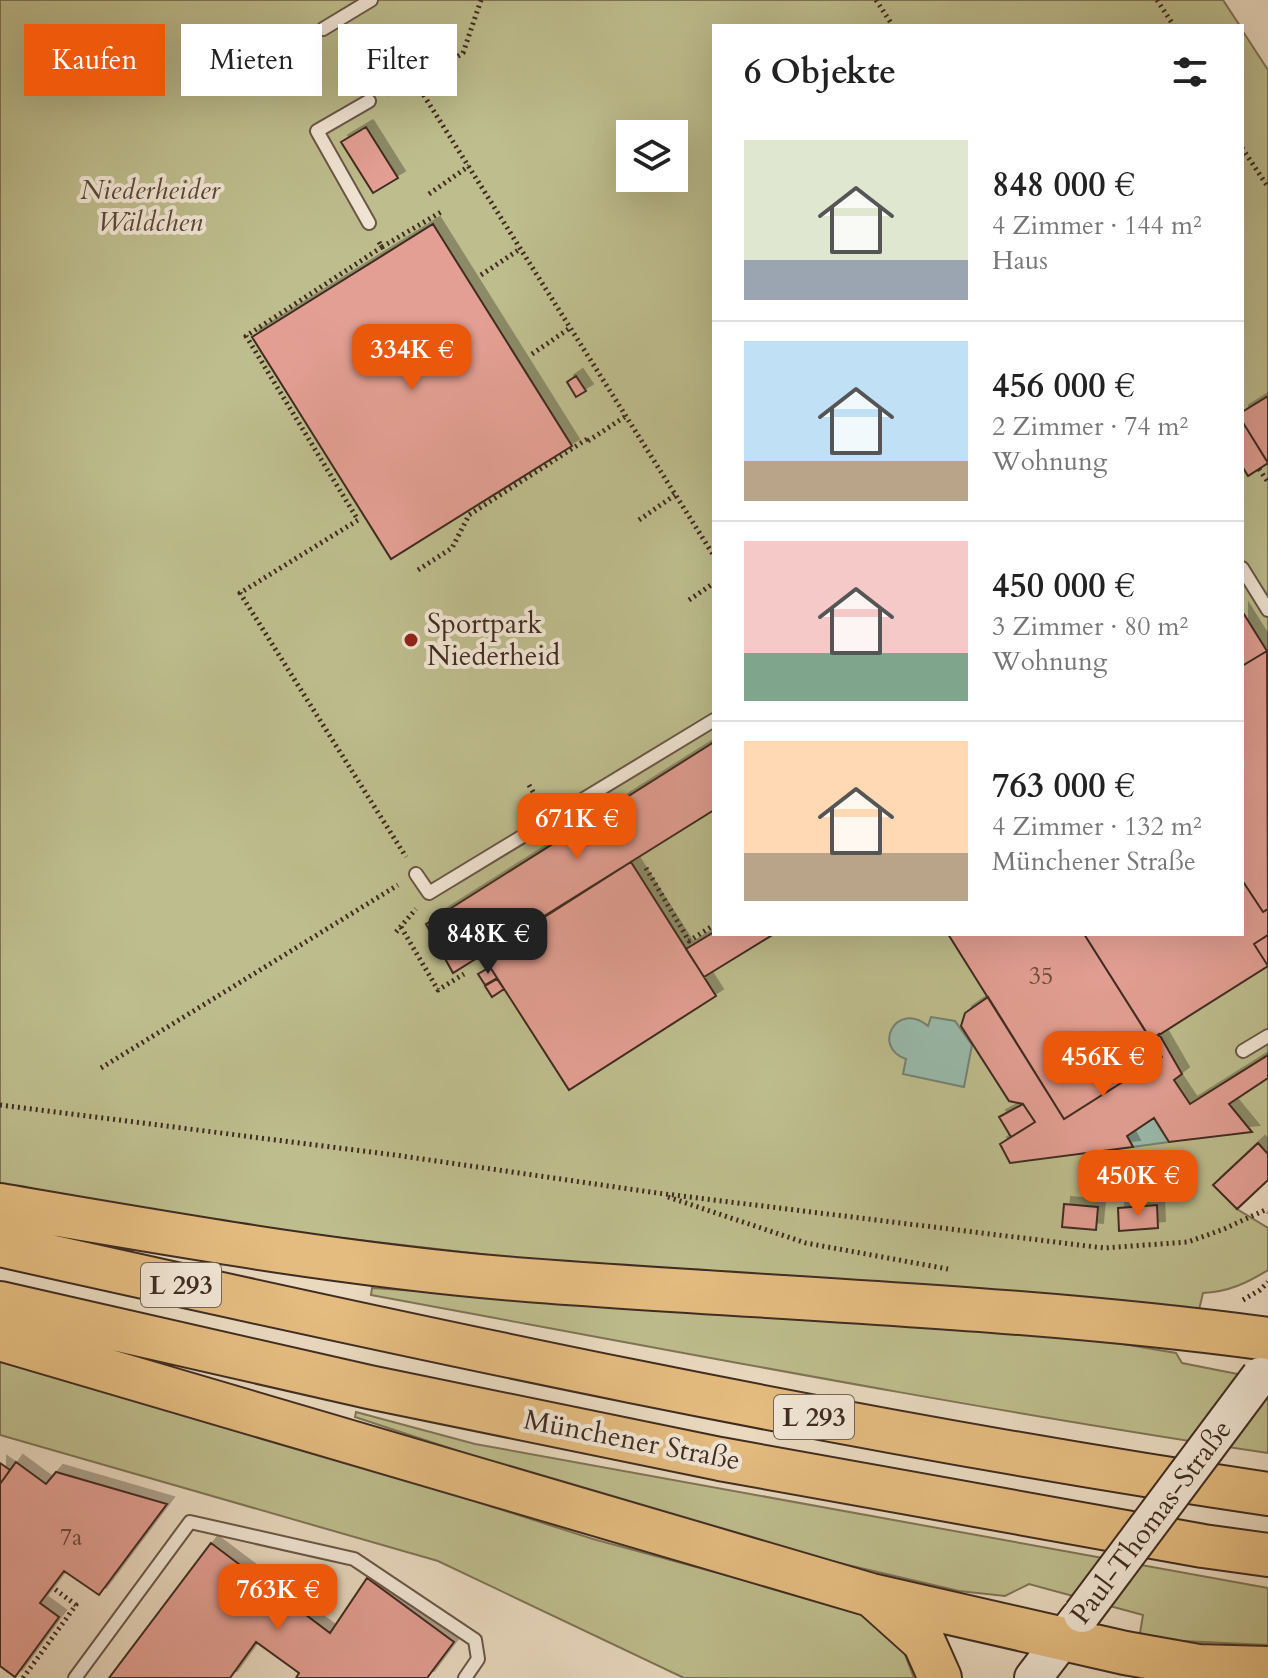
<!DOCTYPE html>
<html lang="de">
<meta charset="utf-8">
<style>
:root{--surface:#fff;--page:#f2f2f2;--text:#222;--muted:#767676;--line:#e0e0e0;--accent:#ea580c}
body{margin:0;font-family:Cardo,serif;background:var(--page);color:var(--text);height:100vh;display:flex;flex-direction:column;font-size:30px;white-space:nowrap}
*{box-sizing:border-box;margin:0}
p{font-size:26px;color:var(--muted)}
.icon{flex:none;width:44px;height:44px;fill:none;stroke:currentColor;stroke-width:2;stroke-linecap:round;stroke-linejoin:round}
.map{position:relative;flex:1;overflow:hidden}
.panel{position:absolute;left:712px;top:24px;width:532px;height:912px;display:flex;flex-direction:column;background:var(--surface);border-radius:0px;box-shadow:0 8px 32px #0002}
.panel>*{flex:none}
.banner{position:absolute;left:24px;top:24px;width:568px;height:72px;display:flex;gap:16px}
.fabs{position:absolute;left:616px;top:120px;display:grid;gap:16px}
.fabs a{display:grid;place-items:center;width:72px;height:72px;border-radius:0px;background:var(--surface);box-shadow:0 8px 32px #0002;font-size:40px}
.price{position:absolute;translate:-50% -68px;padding:0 18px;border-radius:16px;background:var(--accent);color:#fff;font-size:26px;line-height:52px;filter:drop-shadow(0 2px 4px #0008)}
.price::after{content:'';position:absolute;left:50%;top:48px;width:24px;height:18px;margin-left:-12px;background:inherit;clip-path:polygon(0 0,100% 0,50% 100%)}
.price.current{background:#222;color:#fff}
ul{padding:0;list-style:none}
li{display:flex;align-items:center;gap:24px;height:200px;padding:0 32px}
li+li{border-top:2px solid var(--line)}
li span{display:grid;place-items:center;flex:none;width:224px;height:160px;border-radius:0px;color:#555}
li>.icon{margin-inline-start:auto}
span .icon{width:96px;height:96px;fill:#fffc;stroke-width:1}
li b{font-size:34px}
h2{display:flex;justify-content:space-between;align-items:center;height:96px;padding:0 32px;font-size:34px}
.tag{padding:0 28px;border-radius:0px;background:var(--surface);box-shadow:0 8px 32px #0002;font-size:28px;line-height:72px}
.tag.current{background:var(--accent);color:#fff}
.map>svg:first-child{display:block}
.green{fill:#bebd8d;stroke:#7f7456;stroke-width:2;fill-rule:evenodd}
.water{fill:#99bbac;stroke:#758274;stroke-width:2}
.building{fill:#e39f93;stroke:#402c20;stroke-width:2;filter:url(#shadow)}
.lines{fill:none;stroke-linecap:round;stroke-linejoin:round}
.service-casing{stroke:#6a5748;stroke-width:16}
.secondary-casing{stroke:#402c20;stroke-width:40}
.trunk-casing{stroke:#402c20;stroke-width:46}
.path{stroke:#402c20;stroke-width:5;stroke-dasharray:2 4;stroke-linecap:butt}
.service{stroke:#f1e6d5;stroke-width:12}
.secondary{stroke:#f1e6d5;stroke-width:36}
.trunk{stroke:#e4bc80;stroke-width:42}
.secondary-bridge-casing{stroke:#402c20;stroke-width:40;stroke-linecap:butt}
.secondary-bridge{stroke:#f1e6d5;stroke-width:36}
.poi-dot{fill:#8f2418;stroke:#f1e6d5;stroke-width:3}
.labels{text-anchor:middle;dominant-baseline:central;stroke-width:8;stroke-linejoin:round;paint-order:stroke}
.number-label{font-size:24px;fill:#69493d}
.shield{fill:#f1e6d5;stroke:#756456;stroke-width:2}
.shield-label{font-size:26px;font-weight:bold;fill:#402c20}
.park-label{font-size:28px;font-style:italic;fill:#594936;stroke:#f1e6d5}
.poi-label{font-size:28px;fill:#402c20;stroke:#f1e6d5;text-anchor:start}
.street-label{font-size:28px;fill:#402c20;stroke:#f1e6d5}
</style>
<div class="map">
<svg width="1268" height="1678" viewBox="0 0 1268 1678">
<defs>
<filter id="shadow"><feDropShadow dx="7" dy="-7" stdDeviation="0" flood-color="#0004"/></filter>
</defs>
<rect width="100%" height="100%" fill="#e9d9bf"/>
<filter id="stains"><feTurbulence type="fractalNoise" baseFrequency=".0025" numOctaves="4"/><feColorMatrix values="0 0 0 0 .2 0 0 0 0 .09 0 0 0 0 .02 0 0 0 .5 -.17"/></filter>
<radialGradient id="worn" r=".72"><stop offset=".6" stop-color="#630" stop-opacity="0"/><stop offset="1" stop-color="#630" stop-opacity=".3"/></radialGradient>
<path class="green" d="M0,0H1223L1240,26H714V934H1242V30L1268,70V1180L1237,1209L1268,1228V1270C1247,1283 1228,1292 1203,1293L1198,1314L515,1258L256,1228L0,1185ZM630,134H674V178H630Z
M372,1288L1058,1333L1176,1353L1182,1363L1268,1380V1453C968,1408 669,1350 371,1295Z
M0,1357L246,1428L593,1539L869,1614L897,1634L914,1678H684L438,1561L0,1435Z
M356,1412L475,1444L1268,1588V1645L1139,1639L1143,1615L1029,1584L1005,1596L959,1591L792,1552L595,1496L355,1417Z"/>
<path class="water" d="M931,1017L955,1021L972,1045L964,1087L903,1074L906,1059C871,1047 897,1000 928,1026Z
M1154,1118L1169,1142L1133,1147L1127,1136Z"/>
<path class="building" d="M366,127L398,178L373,193L341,142Z
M433,224L572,446L391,559L252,337Z
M576,376L586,391L576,397L567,382Z
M1268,396V463L1242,421V412Z
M1242,421L1268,463L1248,476L1242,466Z
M1242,611L1267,651L1242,666Z
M1267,651L1268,909L1263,912L1242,880V666Z
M714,742V810L453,973L426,924Z
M631,862L716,996L569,1090L483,956Z
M1242,880L1263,912L1268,909V935L1254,944L1268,966L1151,1040L1084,934H1242Z
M714,932V934H774L704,977L686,949Z
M948,934H1084L1162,1057L1064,1119Z
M1268,935V966L1254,944Z
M490,967L497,978L485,985L478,974Z
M497,979L504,989L492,997L485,986Z
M988,997L1064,1119L1162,1057L1151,1040L1159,1034L1182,1074L1174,1080L1190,1104L1268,1055V1078L1229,1104L1252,1132L1169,1142L1154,1118L1127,1136L1133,1147L1010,1163L1000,1144L1035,1122L1023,1104L1009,1101L961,1026L965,1013Z
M1023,1104L1035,1122L1011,1137L999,1117Z
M1258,1143L1268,1154V1180L1237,1209L1213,1185Z
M1064,1204L1098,1207L1096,1230L1062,1227Z
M1157,1205L1158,1228L1119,1231L1118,1208Z
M16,1462L46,1484L56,1472L167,1504L99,1595L64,1571L40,1603L59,1617L15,1677L0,1666V1484Z
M0,1463L10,1470L0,1484Z
M211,1543L330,1633L367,1578L454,1642L427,1678H296L299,1673L256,1642L230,1678H109Z"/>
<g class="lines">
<g class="service-casing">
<path id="service" d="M323,29L371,0
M369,223L317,131L369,101
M1242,568L1268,610
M416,874L429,893L714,720
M1243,1051L1268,1036
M75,1678L190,1522L354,1559L475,1640L478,1659L465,1678"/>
</g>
<g class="secondary-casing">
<path id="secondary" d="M1033,1678L1079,1618"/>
</g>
<g class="trunk-casing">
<path id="trunk" d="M0,1205C175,1235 350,1266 527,1280C774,1299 1023,1306 1268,1339
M0,1245C420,1339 842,1431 1268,1494
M0,1303L369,1387L720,1459L1203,1546L1268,1555
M0,1339L871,1595L1125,1653L1198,1666L1268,1668
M875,1598L924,1642L940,1678"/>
</g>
<path class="path" d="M481,0L463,53L416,83L714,556
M876,0L893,26
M1157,0L1174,26
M387,94L416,83
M1242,148L1268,187
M429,194L469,166
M379,242L382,247L246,336L358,520L240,593L406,857
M382,247L441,212
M481,275L520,249
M532,354L570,328
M588,441L626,416
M1259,469L1268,482
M639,520L675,495
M418,570L452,548L469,515L587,439
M689,600L714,583
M529,785L539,802
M646,868L689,941L714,925
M401,927L438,990L464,974
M396,932L416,909
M101,1068L398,885
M0,1105L395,1155L657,1193L1104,1248L1188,1242L1224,1229L1265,1210L1268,1212
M668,1197L806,1243L948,1269
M1243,1300L1260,1290L1268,1282
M23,1678L76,1605L52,1587"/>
<use href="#service" class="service"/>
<use href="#secondary" class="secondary"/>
<use href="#trunk" class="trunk"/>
<g class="secondary-bridge-casing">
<path id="secondary-bridge" d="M1082,1614L1260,1376"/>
</g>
<use href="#secondary-bridge" class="secondary-bridge"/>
</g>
<circle class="poi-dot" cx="411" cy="640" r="8"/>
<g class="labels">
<g class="number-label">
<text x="1041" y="976">35</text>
<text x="71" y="1537">7a</text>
</g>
<g class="shield">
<rect x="141" y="1263" width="80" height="44" rx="6"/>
<rect x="774" y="1395" width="80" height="44" rx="6"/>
</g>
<g class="shield-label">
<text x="181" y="1285">L 293</text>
<text x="814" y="1417">L 293</text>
</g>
<g class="park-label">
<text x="150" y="190">Niederheider<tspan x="150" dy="32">Wäldchen</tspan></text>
</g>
<g class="poi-label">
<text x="427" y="624">Sportpark<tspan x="427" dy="32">Niederheid</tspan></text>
</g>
<g class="street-label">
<text transform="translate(632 1440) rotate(11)">Münchener Straße</text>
<text transform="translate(1151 1522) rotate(-53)">Paul-Thomas-Straße</text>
</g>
</g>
<rect width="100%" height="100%" filter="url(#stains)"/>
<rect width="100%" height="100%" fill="url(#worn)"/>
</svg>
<div class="fabs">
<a><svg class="icon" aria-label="layers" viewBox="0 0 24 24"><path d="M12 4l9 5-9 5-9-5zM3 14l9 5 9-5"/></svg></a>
</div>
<b class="price" style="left:412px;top:392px">334K €</b>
<b class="price" style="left:577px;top:861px">671K €</b>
<b class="price current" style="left:488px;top:976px">848K €</b>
<b class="price" style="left:1103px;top:1099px">456K €</b>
<b class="price" style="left:1138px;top:1218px">450K €</b>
<b class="price" style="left:278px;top:1632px">763K €</b>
<div class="banner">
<a class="tag current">Kaufen</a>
<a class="tag">Mieten</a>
<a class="tag">Filter</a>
</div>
<section class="panel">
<h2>6 Objekte<svg class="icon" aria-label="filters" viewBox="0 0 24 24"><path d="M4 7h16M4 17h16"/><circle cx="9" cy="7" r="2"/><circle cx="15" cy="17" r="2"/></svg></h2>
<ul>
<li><span style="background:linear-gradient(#dfe7d0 75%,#9aa5b1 0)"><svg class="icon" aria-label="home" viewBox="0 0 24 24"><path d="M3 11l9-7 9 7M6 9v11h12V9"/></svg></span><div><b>848 000 €</b><p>4 Zimmer · 144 m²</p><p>Haus</p></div></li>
<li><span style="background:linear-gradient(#bfe0f5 75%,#b9a48a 0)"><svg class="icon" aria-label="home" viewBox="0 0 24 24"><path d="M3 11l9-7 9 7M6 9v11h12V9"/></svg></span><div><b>456 000 €</b><p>2 Zimmer · 74 m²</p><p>Wohnung</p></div></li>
<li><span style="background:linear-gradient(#f6c9c9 70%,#7fa58c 0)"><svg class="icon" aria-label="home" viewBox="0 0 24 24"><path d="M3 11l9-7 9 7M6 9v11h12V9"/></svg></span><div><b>450 000 €</b><p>3 Zimmer · 80 m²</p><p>Wohnung</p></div></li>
<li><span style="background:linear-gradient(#ffd9b3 70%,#b9a48a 0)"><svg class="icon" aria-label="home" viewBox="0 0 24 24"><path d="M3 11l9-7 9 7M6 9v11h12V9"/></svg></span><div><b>763 000 €</b><p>4 Zimmer · 132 m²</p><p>Münchener Straße</p></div></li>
</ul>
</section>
</div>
